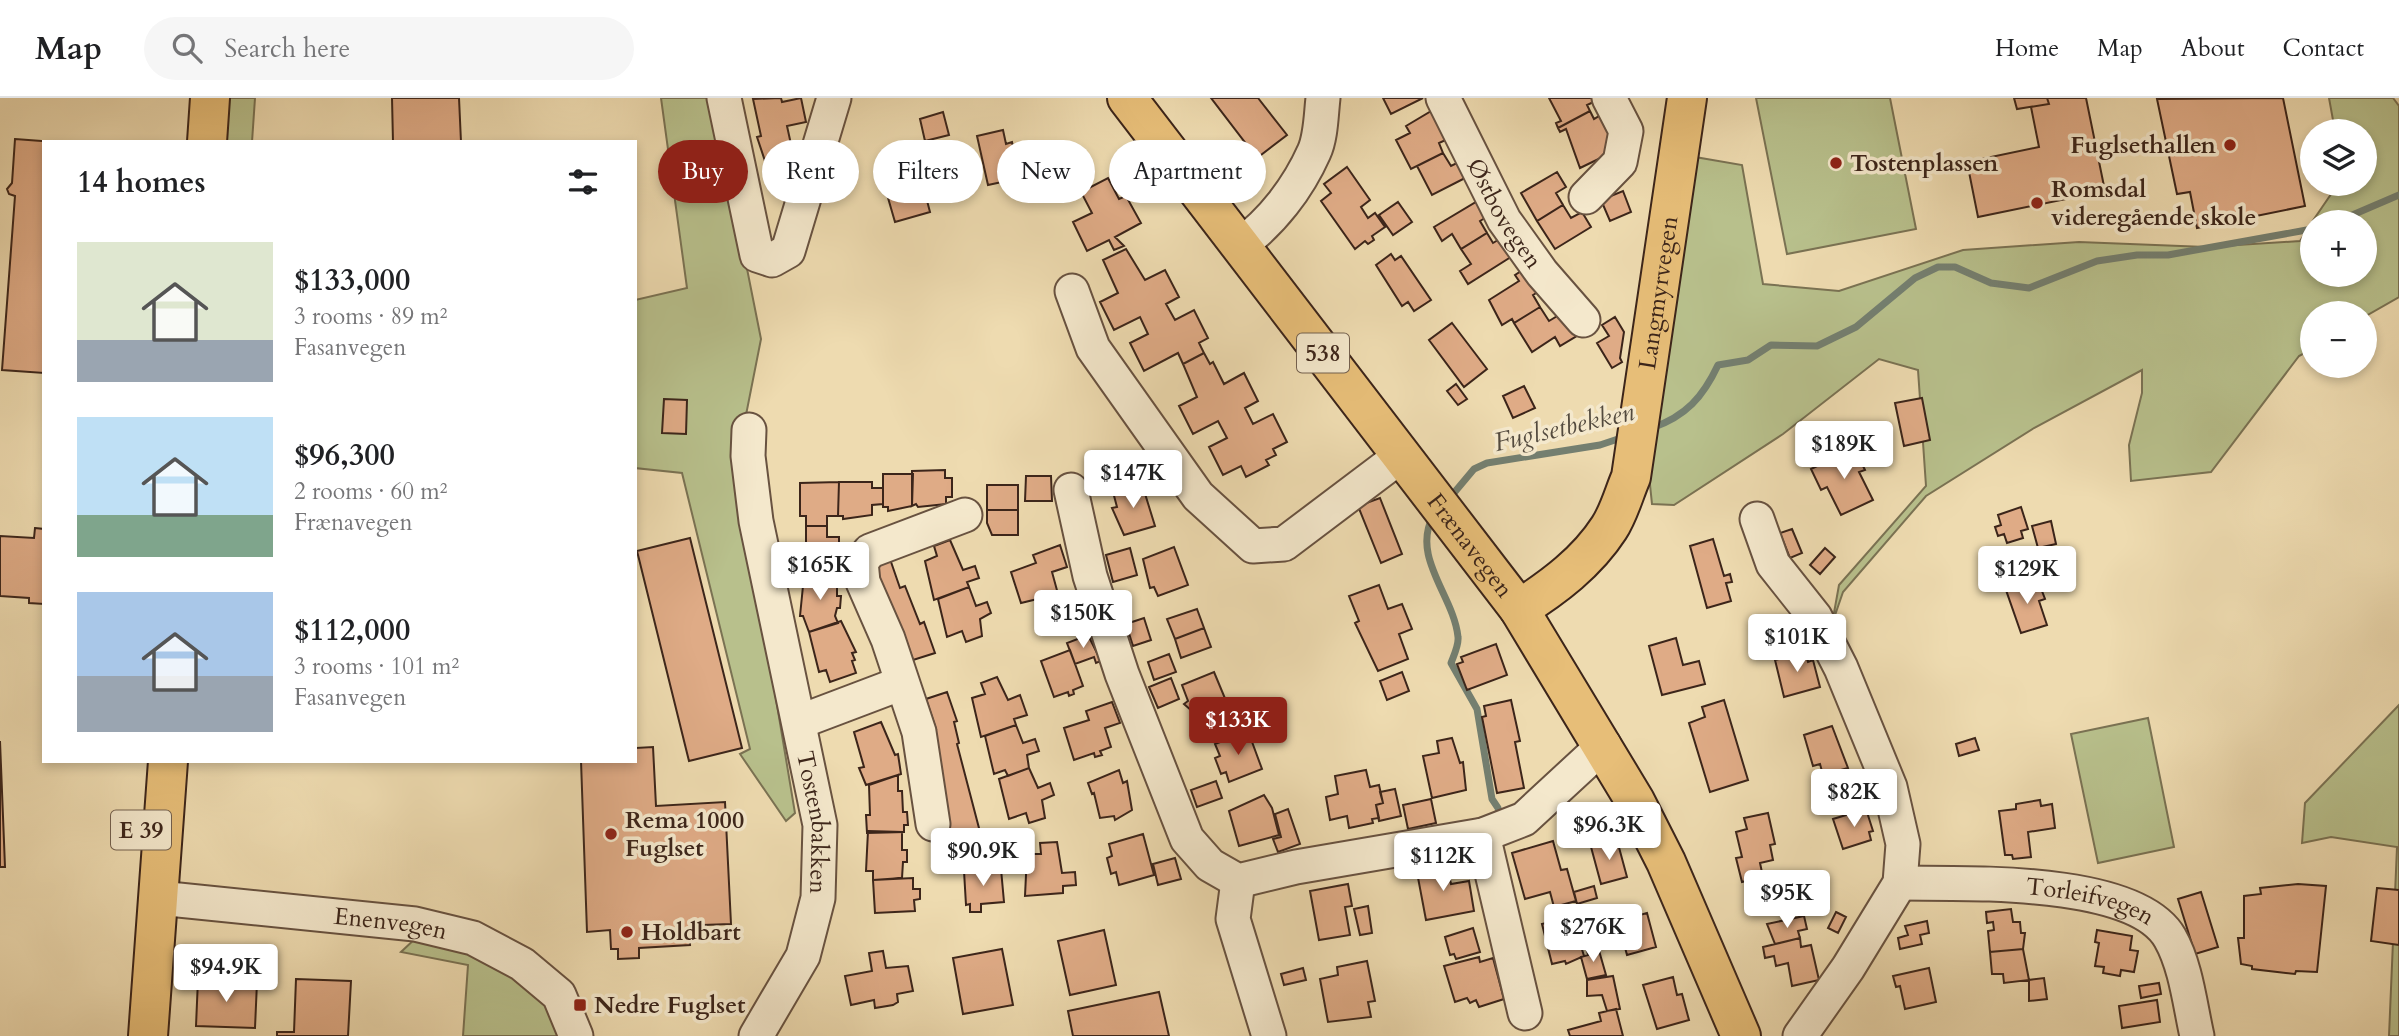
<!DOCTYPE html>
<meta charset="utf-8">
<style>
:root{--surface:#fff;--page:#f6f6f6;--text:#202124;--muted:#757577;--line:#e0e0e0;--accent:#8f2418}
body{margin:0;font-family:Cardo,serif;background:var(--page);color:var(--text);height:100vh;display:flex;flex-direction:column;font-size:26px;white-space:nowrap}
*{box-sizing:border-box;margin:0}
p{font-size:23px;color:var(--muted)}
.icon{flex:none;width:38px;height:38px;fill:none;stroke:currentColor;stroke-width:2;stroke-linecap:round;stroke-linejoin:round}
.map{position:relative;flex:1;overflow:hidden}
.details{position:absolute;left:42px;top:42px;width:595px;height:623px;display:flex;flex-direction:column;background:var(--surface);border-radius:0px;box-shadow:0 4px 10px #0003}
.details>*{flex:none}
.top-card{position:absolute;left:658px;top:42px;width:665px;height:63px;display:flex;gap:14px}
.tools{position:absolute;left:2300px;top:21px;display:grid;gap:14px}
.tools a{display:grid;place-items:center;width:77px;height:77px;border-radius:50%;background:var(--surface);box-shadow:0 4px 10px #0003;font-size:35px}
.price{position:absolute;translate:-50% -60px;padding:0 16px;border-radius:7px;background:#fff;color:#222;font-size:23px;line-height:46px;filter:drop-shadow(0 2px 4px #0008)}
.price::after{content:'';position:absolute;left:50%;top:42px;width:21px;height:16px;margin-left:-10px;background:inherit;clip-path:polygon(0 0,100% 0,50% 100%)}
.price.on{background:var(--accent);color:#fff}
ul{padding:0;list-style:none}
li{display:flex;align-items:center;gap:21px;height:175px;padding:0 35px}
li span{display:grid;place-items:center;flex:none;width:196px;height:140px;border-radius:0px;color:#555}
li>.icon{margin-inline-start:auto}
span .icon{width:84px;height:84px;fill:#fffc;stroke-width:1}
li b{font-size:30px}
h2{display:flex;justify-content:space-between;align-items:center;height:84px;padding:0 35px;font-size:30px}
.pill{padding:0 24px;border-radius:32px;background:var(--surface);box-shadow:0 4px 10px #0003;font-size:24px;line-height:63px}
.pill.on{background:var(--accent);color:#fff}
header{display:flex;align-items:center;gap:42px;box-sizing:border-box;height:98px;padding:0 35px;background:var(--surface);border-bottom:2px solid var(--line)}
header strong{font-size:33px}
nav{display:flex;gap:38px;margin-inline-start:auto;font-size:24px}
.search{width:490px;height:63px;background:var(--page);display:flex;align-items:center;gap:18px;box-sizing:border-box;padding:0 24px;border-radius:38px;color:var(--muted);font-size:26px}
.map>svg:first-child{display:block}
.green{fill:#b8c08c;stroke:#7a7253;stroke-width:2}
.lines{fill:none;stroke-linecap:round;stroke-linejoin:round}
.stream{stroke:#747f70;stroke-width:7}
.building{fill:#dfab86;stroke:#3c251a;stroke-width:2}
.minor-casing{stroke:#685240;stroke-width:37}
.major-casing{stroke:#3c251a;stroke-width:42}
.highway-casing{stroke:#3c251a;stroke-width:42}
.minor{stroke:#f4e8cc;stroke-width:33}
.major{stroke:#e7be78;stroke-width:38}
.highway{stroke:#e7be78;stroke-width:38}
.poi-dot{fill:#8f2418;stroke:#f4e8cc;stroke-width:2.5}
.labels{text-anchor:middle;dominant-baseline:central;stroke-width:7;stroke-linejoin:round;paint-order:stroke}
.shield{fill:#f4e8cc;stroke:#73604f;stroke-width:2}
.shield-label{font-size:23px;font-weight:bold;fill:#3c251a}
.poi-label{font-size:24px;font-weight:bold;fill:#3c251a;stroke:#f4e8cc;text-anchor:start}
.street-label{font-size:24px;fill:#3c251a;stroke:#f4e8cc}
.water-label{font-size:26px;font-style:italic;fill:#534a3e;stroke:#f4e8cc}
</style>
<header>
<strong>Map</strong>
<div class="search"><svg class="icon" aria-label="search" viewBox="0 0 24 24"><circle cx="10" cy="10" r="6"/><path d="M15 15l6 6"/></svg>Search here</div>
<nav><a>Home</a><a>Map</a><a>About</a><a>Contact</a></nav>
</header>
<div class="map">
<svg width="2399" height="938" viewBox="0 0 2399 938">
<rect width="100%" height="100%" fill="#eedbb0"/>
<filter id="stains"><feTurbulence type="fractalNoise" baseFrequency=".00286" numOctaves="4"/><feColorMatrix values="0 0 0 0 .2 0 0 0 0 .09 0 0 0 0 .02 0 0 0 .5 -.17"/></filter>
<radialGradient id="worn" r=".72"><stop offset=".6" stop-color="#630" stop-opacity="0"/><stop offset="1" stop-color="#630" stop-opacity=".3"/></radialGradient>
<path class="green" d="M220,0H255L252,44H217Z
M661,0H713L761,241L745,322L778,550L775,595L795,715L786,723L740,656L750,651L682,375L635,370V202L687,190Z
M1756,0H1890L1916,131L1787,156Z
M2329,0H2393L2399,8V199L2364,219V215H2312V251L2299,258L2211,374L2131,383L2129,347L2142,295V272L2034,330L1926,398L1843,494L1832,526L1839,487L1926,388L1918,272L1879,261L1783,336L1674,407L1652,406L1640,290L1689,58L1742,67L1763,186L1839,193L1963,152L2079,144L2206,149L2300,143L2312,125V177H2364V124H2312L2338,86H2364V33H2335Z
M2399,607V938H2389L2397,749L2331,739L2302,745L2305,705Z
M2148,620L2174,749L2098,765L2071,636Z
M418,838L471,851L550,905L563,938H463L468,867L401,854Z"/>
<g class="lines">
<path class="stream" d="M2336,124L2399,97
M1652,330C1686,318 1703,299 1718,267L1748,262L1771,247L1817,248L1856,229L1915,180L1938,169H1955L1991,185L2029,190L2097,163L2137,157H2168L2312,131
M1448,402L1474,371L1487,365L1600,347L1624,339
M1433,418C1411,460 1454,498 1458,539C1459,547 1454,557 1451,565L1477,611L1492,701L1498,710L1500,721"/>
</g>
<path class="building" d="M392,0H459L461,44H393Z
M781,0L782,4L801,0L806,24L787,28L794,60L766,66L757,39L761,38L753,1Z
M1211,0H1258L1287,37L1257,60Z
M1383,0H1423L1391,16Z
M1549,0H1597L1598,2L1587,7L1590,13L1558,30L1556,25L1561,23Z
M2014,0H2047L2049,6L2017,11Z
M2047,0H2086L2105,93L1978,119L1967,64L2039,49L2031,9L2049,6Z
M2283,0L2305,108L2197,130L2190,94L2177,96L2157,1Z
M1438,9L1450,40L1439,45L1443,55L1411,71L1396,42L1410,35L1406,28Z
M1590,13L1594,21L1604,15L1616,37L1611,55L1580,70L1566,31L1560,34L1558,30Z
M943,14L949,37L925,43L920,21Z
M1003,32L1006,46L1012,44L1020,80L988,87L977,38Z
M15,41L55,44H44V275L2,272L15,98L9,96L7,91L12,85Z
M1443,55L1451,68L1461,63L1469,78L1432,97L1417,68Z
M1347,69L1370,102L1361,109L1368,120L1375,115L1385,129L1372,138L1374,142L1368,146L1365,143L1355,151L1321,103L1331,95L1324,86Z
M1557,74L1566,89L1556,95L1563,107L1537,123L1521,95Z
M920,76L930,114L895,124L884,86Z
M1108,80L1119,101L1126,98L1141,125L1115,139L1124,148L1114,152L1109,142L1087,153L1073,124L1092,115L1081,94Z
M1623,93L1631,114L1610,123L1601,102Z
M1481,101L1490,117L1480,123L1487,135L1461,151L1452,136L1442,143L1434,129Z
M1398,104L1412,124L1393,137L1379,117Z
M1563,107L1571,120L1582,114L1591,129L1555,151L1537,123Z
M1487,135L1493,145L1503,139L1514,157L1468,186L1460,173L1471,166L1461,151Z
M1126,151L1145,182L1165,172L1179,199L1166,206L1175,222L1194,212L1208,240L1199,245L1204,255L1183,266L1178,255L1144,273L1130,245L1148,236L1140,219L1114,232L1100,204L1118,195L1103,162Z
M1391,156L1395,162L1401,158L1431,202L1414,213L1408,204L1402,208L1376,167Z
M1529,168L1543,191L1533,197L1540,209L1514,225L1512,221L1502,227L1489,202L1519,183L1515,177Z
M1540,209L1549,223L1559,217L1580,236L1560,248L1555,239L1532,254L1514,225Z
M1615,219L1624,234L1620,260L1622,264L1612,270L1597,245L1609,238L1602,227Z
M1452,225L1487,271L1464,289L1429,242Z
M1204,255L1210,266L1213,264L1224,286L1244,275L1258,303L1245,310L1253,326L1273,316L1287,344L1273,351L1276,357L1266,362L1269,367L1246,379L1241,368L1223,377L1209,349L1227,340L1218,323L1193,336L1179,308L1197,299L1183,266Z
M1456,286L1467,301L1458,307L1447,293Z
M1524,288L1535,310L1513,320L1503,298Z
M1922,300L1930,342L1904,348L1895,305Z
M664,301L687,302L686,336L662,335Z
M1854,350L1865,372L1859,374L1873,402L1841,417L1827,389L1821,392L1811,371Z
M945,372V380H952V399H946V406L918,409L916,406L912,408V373Z
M883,376H913L912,408L888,413V409H883Z
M1026,378H1051L1052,403H1025Z
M839,384L838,418H827V428H806V418H800V385Z
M839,384H872V390H883V406L872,407V417L843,421V418H838Z
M1142,386L1155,428L1124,437L1112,410L1117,409L1113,394Z
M987,387H1018V412H987Z
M1380,400L1402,456L1381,465L1358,408Z
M2021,409L2028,431L2021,433L2023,440L2007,445L2004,436L1998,438L1995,429L2001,427L1998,417Z
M987,412H1018V437H992L987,425Z
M2051,423L2056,446L2038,450L2032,428Z
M806,428H827V439H839V460H843V473H839V480L802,479V462H806Z
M35,430L44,431V506L29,505V500L0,498V438L34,440Z
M1792,431L1802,455L1790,460L1780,435Z
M690,440L742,650L689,663L637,453Z
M1713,441L1724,478L1730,476L1732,484L1726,485L1731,503L1707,510L1690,448Z
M950,442L963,472L975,468L979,480L967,484L969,489L934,502L925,463L937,458L934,448Z
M1060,447L1067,469L1052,474L1058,496L1021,505L1011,474L1036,465L1033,457Z
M1174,449L1188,487L1158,498L1154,489L1150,490L1143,461Z
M1130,450L1137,477L1113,484L1106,457Z
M1825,450L1835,459L1820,476L1810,467Z
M890,461L900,490L905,488L920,526L924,524L935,555L913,562L903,533L899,535L868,469Z
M804,478L837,479V498H841L840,510H837L835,518L838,525L809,534L803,518H800Z
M2032,483L2034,490L2040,488L2045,501L2039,503L2047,527L2021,535L2006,492Z
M1379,487L1388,511L1402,506L1412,531L1399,536L1408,561L1378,573L1355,525L1359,523L1349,498Z
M969,489L976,508L987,504L991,515L980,521L982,538L966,544L962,533L947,539L938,501Z
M1197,511L1204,530L1175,541L1167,521Z
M1144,520L1151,542L1133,548L1126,526Z
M1795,520L1805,554L1775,562L1767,528Z
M841,523L856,554L852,555L855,562L852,563L856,575L830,584L826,572L819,574L809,534Z
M1204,530L1211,549L1181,560L1175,541Z
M1088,537L1101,563L1096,565L1094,559L1075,566L1067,545Z
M1676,540L1683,567L1699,563L1705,586L1662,597L1649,548Z
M1496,546L1507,577L1467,592L1457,566L1463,564L1461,559Z
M1070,552L1083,588L1073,592L1074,596L1069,598L1068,594L1054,599L1041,563Z
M1805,554L1808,564L1813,562L1820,589L1784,599L1775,562Z
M1169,556L1176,574L1154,582L1148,564Z
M1214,574L1229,610L1197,626L1192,613L1184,606L1188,603L1182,587Z
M1402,574L1409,593L1387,602L1380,583Z
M997,579L1008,602L1020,597L1027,617L1014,621L1016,627L981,639L972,600L985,596L981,585Z
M1171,580L1179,601L1158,610L1149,589Z
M947,594L957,623L954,624L959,645L957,646L980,734L954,744L944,714L938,673L942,672L933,632L936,631L926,601Z
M1511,602L1520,643L1515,644L1524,690L1497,695L1482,619L1486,618L1484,608Z
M1724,602L1748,682L1710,694L1689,625L1705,619L1702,609Z
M1112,604L1120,625L1105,630L1111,649L1100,653L1102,657L1095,659L1094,655L1074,662L1064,630L1089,622L1086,613Z
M881,624L895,657L898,656L901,676L866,687L859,670L864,669L854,634Z
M1016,627L1023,645L1035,641L1039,653L1027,657L1029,670L1008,678L1005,672L994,676L985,638Z
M1832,628L1848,670L1823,677L1820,666L1813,668L1804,637Z
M1248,633L1262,671L1229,684L1226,674L1221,676L1215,660L1220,658L1215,646Z
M635,634L636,650L653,649L656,708L725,704L731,826L703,827V834L689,835L690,847L639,850V860L618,861V851H611L610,832L587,834L581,663H635Z
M1452,640L1460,665L1463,664L1466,692L1432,700L1423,658L1439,655L1437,643Z
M1975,640L1979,652L1959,658L1956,646Z
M0,643L5,769H0Z
M1029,670L1038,690L1050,685L1054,697L1042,702L1045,720L1029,725L1026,715L1009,721L999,681Z
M1119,672L1123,685L1127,683L1132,712L1115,722L1114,718L1100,720L1094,695L1092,696L1088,685Z
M1366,672L1370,689L1379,687L1383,705L1376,707L1379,720L1372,721L1373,725L1349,730L1347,718L1330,722L1326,699L1338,696L1335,678Z
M898,677V693H902L903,714H907L908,727H904V734L867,735L866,717H870L869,687Z
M1865,680L1871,699L1862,702L1856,683Z
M1216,683L1222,700L1197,709L1191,692Z
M1395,691L1401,718L1379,723L1376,707L1383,705L1380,694Z
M1264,697L1272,710L1279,737L1239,748L1229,713Z
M1431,701L1436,725L1408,731L1403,707Z
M2040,702L2041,708L2052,706L2055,730L2028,734L2031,759L2013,761L2012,757H2005L1999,713L2016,711V706Z
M1288,711L1300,746L1278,754L1273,741L1281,739L1275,716Z
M1866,711L1873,733L1869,734L1871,742L1843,751L1833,721Z
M1768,715L1775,746L1770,747L1773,762L1760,765L1763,779L1742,784L1736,760L1742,759L1736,734L1747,731L1744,720Z
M868,733L902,734V752H907V764H903L902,780L873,782V773H866Z
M1143,736L1154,777L1119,787L1116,774L1111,776L1107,760L1112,758L1109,746Z
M1617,742L1627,779L1601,786L1591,749Z
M1553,743L1561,772L1567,771L1576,803L1554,809L1550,794L1525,801L1512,755Z
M1057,744L1062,775L1075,774L1076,787L1063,788V795L1025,798L1027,756H1041L1040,745Z
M1175,760L1181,781L1158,787L1153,766Z
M1446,764L1451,786L1469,783L1474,813L1426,822L1416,769Z
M1001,771L1004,804L981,806V814H970V806L966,807L964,773Z
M913,780V791H920V801L914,802L915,813L875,815L873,782Z
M1348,786L1352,808L1345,809L1350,837L1319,842L1310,793Z
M2298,786L2326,788L2317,874L2296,873L2295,876L2252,871V868L2241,866L2238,840H2244V798L2261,796L2260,790Z
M1594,788L1597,800L1577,806L1574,794Z
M2377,790L2399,792V847L2371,843Z
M2201,794L2218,849L2195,856L2178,801Z
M1368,808L1372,835L1360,837L1354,811Z
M2011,811L2013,824H2020L2021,835H2025L2023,851L1990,854L1988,833L1994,832L1993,824L1987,825L1986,814Z
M1836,814L1846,819L1838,835L1828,830Z
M1647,815L1656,849L1627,857L1618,823Z
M1804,818L1807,831L1798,833L1800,840L1775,846L1767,826Z
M1572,819L1584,858L1566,866L1565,863L1552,866L1542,826Z
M1927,823L1929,835L1920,837L1922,846L1900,851L1898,840L1908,837L1905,828Z
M1473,830L1480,854L1456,861L1454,856L1450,857L1445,839Z
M1104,832L1116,887L1070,897L1058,843Z
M2097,832L2132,838L2130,852L2138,853L2134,874L2121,872L2120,878L2103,875L2104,869L2095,868L2099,845L2095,844Z
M1800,840L1801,849L1811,847L1819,882L1792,888L1788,865L1776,868L1774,858L1765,860L1763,849Z
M1598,849L1606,877L1587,881L1581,859L1588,857L1587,852Z
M1002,851L1013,907L963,916L953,860Z
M2023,851L2029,882L2004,885L2003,876H1992L1990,854Z
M883,853L886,870L908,868L913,893L897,896L898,904L893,907L875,910L874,902L851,907L845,878L872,873L869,855Z
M1479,859L1480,864L1493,860L1504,901L1479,909L1476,902L1470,905L1467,900L1455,904L1444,868Z
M1367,863L1375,903L1368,904L1371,919L1328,924L1320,881L1338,877L1337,869Z
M1303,870L1306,882L1284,887L1281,876Z
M1929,870L1936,904L1905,911L1900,888L1896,889L1893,878Z
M1613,878L1620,911L1607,913L1602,897L1587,898V882Z
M1673,879L1677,897L1682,896L1689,922L1657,931L1643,887Z
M2044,880L2047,901L2029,903V882Z
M198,881L257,884L255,930L196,928Z
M296,881L351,883L348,938H277V934H294Z
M2159,885L2161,896L2141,900L2139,888Z
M1159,894L1169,938H1073L1068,913Z
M2157,902L2160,924L2122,930L2119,908Z
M1616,911L1623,938H1570L1568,932L1601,923L1599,915Z"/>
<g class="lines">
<g class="minor-casing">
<g id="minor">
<path d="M724,0L757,157L772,162L788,153L834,0"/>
<path id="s1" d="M1443,0L1504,122L1542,175L1583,222"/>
<path d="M1586,99L1620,64L1626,33L1609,0"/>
<path d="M1240,147C1272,124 1298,90 1314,54C1321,39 1321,17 1323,0"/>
<path d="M1072,193L1093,250L1198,398L1253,448L1284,446L1402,357"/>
<path id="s2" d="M749,332L748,358L756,423L820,727L818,800L803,858L756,938"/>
<path d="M1071,392L1090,478L1122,576L1187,741L1210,767L1238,783L1296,769L1483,737L1524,721L1604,647"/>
<path d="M1757,421L1773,466L1815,519L1841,570L1890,689L1903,746L1900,785L1848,870L1800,938"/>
<path d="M799,624L902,585"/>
<path d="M933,726L919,634L888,541L863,484L861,464L870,453L965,417"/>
<path d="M1483,737L1525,915"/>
<path d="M1238,783L1233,821L1269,938"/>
<path id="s3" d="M1900,785C1964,786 2135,779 2170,840C2186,868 2190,907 2197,938"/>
<path id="s4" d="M159,800L415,826L473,840L522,866L559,897L576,938"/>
</g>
</g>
<g class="major-casing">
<g id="major">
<path id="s5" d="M1127,0L1519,511L1635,703L1666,764L1741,938"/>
<path id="s6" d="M1519,511C1554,489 1587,464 1609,430C1619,415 1624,395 1631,379L1687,0"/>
</g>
</g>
<g class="highway-casing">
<path id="highway" d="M207,44L210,0
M148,938L168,663"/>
</g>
<use href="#minor" class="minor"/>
<use href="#major" class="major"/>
<use href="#highway" class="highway"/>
</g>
<g class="poi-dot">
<circle cx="2230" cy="47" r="7"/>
<circle cx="1836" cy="65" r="7"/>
<circle cx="2037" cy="105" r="7"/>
<circle cx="611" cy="736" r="7"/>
<circle cx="627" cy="834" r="7"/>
<rect x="573" y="900" width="14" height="14" rx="3.5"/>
</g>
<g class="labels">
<g class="shield">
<rect x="1297" y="235.5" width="52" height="39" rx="5"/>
<rect x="111" y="712.5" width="60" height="39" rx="5"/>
</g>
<g class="shield-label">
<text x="1323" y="255">538</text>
<text x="141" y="732">E 39</text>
</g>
<g class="poi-label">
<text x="2216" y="47" text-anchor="end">Fuglsethallen</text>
<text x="1850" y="65">Tostenplassen</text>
<text x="2051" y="91">Romsdal<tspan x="2051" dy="28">videregående skole</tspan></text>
<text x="625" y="722">Rema 1000<tspan x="625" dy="28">Fuglset</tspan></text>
<text x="641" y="834">Holdbart</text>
<text x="594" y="907">Nedre Fuglset</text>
</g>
<g class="street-label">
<text stroke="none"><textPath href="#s1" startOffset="131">Østbovegen</textPath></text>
<text stroke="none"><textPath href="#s6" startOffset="364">Langmyrvegen</textPath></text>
<text stroke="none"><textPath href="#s5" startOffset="564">Frænavegen</textPath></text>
<text stroke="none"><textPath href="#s2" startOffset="399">Tostenbakken</textPath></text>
<text stroke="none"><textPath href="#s3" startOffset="192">Torleifvegen</textPath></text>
<text stroke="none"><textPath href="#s4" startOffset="233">Enenvegen</textPath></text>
</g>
<g class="water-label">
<text transform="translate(1564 329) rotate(-13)">Fuglsetbekken</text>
</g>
</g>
<rect width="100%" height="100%" filter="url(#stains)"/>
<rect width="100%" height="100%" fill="url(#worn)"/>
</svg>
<div class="tools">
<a><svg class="icon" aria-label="layers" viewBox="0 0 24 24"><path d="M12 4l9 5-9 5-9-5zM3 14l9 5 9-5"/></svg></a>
<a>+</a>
<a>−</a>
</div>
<b class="price" style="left:1844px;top:383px">$189K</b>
<b class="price" style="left:1133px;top:412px">$147K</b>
<b class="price" style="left:820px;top:504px">$165K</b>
<b class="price" style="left:2027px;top:508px">$129K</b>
<b class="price" style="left:1083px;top:552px">$150K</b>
<b class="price" style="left:1797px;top:576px">$101K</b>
<b class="price on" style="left:1238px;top:659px">$133K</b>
<b class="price" style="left:1854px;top:731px">$82K</b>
<b class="price" style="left:1609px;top:764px">$96.3K</b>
<b class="price" style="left:983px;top:790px">$90.9K</b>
<b class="price" style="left:1443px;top:795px">$112K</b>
<b class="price" style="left:1787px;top:832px">$95K</b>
<b class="price" style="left:1593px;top:866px">$276K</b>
<b class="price" style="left:226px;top:906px">$94.9K</b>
<div class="top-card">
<a class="pill on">Buy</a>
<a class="pill">Rent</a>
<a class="pill">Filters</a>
<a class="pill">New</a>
<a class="pill">Apartment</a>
</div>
<section class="details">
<h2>14 homes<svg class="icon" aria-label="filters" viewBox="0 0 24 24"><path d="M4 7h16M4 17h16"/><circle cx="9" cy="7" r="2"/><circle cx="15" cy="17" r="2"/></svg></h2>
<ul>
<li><span style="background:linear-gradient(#dfe7d0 70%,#9aa5b1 0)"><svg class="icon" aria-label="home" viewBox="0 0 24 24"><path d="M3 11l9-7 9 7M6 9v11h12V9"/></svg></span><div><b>$133,000</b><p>3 rooms · 89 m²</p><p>Fasanvegen</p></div></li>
<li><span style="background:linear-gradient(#bfe0f5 70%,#7fa58c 0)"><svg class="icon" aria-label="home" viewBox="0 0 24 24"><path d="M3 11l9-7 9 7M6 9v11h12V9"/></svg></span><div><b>$96,300</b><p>2 rooms · 60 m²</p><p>Frænavegen</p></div></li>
<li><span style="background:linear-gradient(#a9c7e8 60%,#9aa5b1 0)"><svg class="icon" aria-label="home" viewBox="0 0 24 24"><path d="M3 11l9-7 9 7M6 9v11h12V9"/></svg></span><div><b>$112,000</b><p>3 rooms · 101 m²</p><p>Fasanvegen</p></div></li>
</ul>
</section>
</div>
